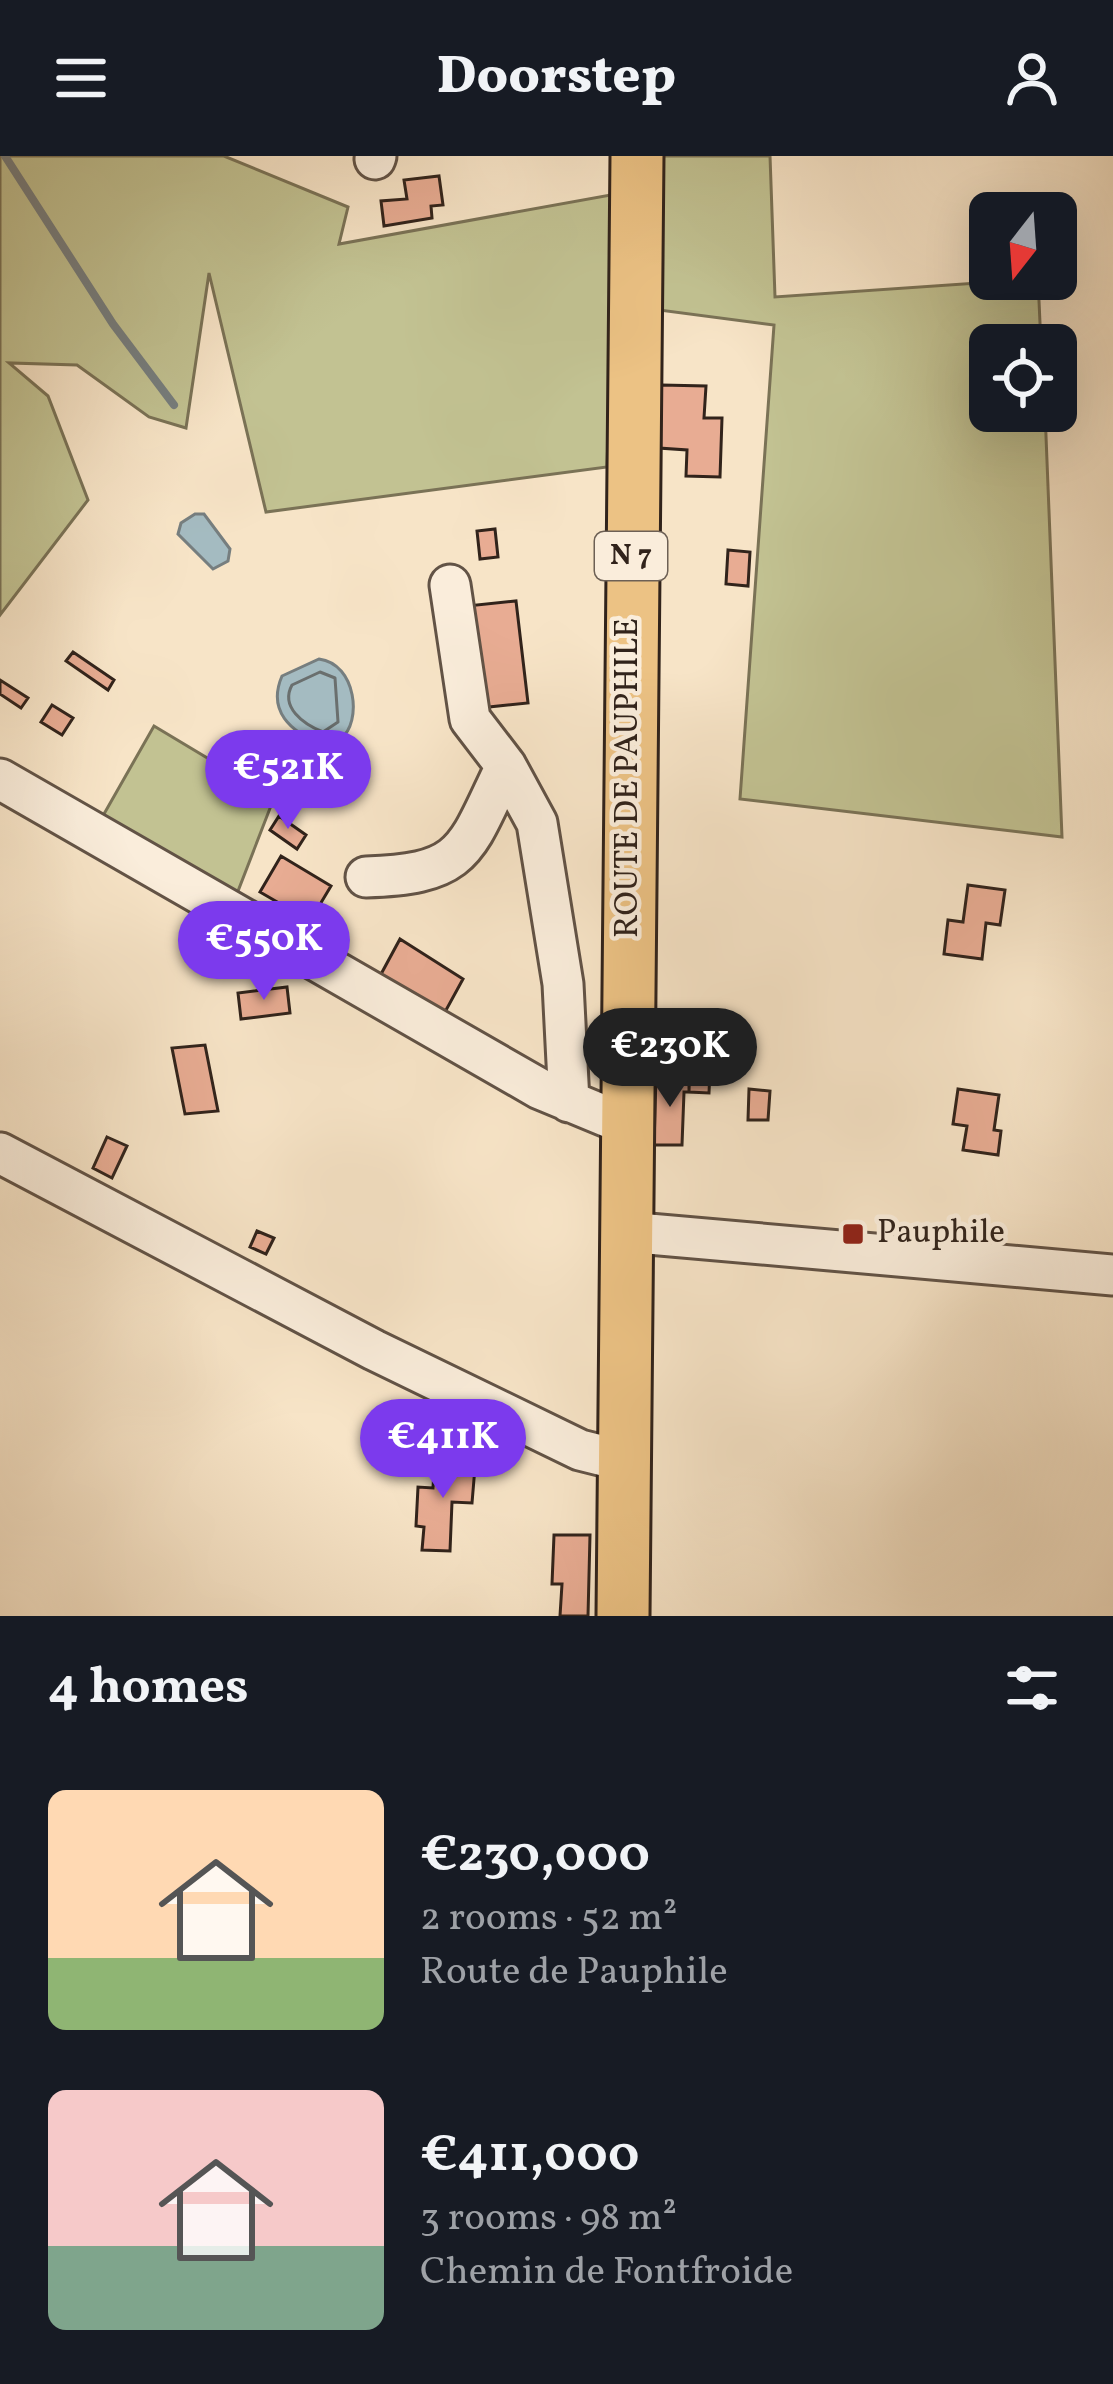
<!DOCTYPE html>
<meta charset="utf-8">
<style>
:root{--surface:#171b24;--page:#242831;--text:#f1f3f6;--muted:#9ea1a6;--accent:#7c3aed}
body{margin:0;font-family:Vollkorn,serif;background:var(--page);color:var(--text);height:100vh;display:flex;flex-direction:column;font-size:45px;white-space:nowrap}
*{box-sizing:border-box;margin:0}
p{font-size:39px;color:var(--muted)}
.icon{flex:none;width:66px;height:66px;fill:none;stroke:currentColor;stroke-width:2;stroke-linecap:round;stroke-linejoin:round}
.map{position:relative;height:1460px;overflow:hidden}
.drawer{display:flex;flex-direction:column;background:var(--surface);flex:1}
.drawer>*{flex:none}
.needle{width:78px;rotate:197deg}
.fabs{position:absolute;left:969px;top:36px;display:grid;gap:24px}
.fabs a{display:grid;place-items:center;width:108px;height:108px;border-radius:18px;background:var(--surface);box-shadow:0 12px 48px #0002;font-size:60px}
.price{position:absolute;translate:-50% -102px;padding:0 27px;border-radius:42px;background:var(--accent);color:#fff;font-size:39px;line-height:78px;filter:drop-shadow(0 3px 6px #0008)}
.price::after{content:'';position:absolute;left:50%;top:72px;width:36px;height:27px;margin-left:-18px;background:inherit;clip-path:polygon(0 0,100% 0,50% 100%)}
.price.active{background:#222;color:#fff}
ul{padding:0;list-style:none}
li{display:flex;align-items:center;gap:36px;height:300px;padding:0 48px}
li span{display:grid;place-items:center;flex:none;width:336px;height:240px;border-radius:18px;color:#555}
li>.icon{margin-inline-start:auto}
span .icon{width:144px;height:144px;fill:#fffc;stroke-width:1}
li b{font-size:51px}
h2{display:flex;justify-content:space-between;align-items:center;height:144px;padding:0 48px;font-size:51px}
header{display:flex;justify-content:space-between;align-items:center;height:156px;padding:0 48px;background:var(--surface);font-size:54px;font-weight:800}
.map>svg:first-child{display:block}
.green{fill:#c2c292;stroke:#7a7256;stroke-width:3}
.water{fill:#a4bbc1;stroke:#767e7f;stroke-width:3}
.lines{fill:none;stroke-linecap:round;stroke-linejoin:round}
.shore{stroke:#6a6f6e;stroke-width:3}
.stream{stroke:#767e7f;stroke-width:8}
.building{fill:#e8ac93;stroke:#31231b;stroke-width:3}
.minor-casing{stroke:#625346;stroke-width:45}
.major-casing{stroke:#31231b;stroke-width:57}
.minor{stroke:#faeddb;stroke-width:39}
.major{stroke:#ecc284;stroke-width:51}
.poi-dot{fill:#8f2418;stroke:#faeddb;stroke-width:4.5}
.labels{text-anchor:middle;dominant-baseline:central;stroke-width:9;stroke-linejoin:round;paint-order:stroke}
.shield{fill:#faeddb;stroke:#6d6055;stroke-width:3}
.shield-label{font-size:30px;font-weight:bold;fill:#31231b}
.street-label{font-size:33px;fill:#31231b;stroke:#faeddb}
.poi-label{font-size:33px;fill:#31231b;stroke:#faeddb;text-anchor:start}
</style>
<header><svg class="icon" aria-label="menu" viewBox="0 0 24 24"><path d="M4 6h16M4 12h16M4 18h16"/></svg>Doorstep<svg class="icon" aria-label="person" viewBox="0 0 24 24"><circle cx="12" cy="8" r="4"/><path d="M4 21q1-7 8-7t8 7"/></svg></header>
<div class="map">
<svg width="1113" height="1460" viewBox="0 0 1113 1460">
<rect width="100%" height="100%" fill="#f7e4c7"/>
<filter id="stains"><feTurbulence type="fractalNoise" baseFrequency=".00167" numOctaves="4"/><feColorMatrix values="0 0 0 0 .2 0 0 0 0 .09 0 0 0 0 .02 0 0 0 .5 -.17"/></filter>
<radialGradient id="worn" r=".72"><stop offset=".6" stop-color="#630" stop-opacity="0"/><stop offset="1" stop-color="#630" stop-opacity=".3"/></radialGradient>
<path class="green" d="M0,0H224L348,51L339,88L616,38L607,311L266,356L209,117L186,272L149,261L77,209L9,207L48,240L88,344L0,459Z
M658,0H770L775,141L1038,123L1041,189H990V255H1045L1062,681L740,643L774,169L659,154Z
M154,570L274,642L233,748L100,665Z"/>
<path class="water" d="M195,358H204L230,393L228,405L213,413L178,378L181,367Z
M319,503C357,508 362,567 341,582C336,586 328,587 322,589C290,575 267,555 282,520Z"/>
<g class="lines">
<path class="shore" d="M320,516L335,522L338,566L323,576C303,568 280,551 292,529Z"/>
<path class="stream" d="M5,0L113,168L174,249"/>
</g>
<path class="building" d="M439,20L443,49L431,50L432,62L384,70L381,45L407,43L404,24Z
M661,229L706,230L704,262H722L720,321L686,320L687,294L659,292Z
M495,373L498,401L480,403L477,375Z
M728,394L750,396L748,430L726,428Z
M516,445L528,547L479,552L467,450Z
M73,496L114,524L108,534L66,505Z
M0,524L28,542L21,552L0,538Z
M52,549L73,562L62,579L41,566Z
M279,660L306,679L297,693L270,674Z
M281,700L331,730L310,765L260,736Z
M968,729L1005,734L1000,769L986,767L982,803L944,798L948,764L963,766Z
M400,783L463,823L445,856L380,820Z
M287,831L290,857L241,863L238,837Z
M691,866L732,868L730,917L710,915L709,937L689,936Z
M205,889L218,955L185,958L172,892Z
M656,920L689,923V936H684L682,989H654Z
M749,933L770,935L768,964H748Z
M958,933L999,939L994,974L1001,975L998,999L963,994L967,970L953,968Z
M107,981L127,990L112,1022L93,1012Z
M257,1075L274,1082L266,1098L250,1091Z
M435,1296L454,1297L453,1310L475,1311L472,1347L452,1346L450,1395L422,1394L424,1371L416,1370L418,1331L433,1332Z
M554,1379H590L588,1460H560L562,1428H552Z"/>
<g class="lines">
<g class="minor-casing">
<path id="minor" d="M375,3L376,0
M450,429L470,563L506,610L537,667L563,828L569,946
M0,623L540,933L627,969
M366,721C467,718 465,694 506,610
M0,997L374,1194L580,1294L624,1305
M626,1076L1113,1119"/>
</g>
<g class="major-casing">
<path id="major" d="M623,1460L637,0"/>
</g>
<use href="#minor" class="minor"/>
<use href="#major" class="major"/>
</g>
<rect class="poi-dot" x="841" y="1066" width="24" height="24" rx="6"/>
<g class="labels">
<rect class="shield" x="595" y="376" width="72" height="48" rx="9"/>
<g class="shield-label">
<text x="631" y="400">N 7</text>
</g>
<g class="street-label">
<text transform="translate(629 622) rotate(-90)">ROUTE DE PAUPHILE</text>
</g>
<g class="poi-label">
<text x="877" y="1078">Pauphile</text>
</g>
</g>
<rect width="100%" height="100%" filter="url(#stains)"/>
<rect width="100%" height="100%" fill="url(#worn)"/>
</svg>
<div class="fabs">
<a><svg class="needle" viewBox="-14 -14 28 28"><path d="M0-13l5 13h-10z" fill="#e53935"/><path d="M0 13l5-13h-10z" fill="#9ea1a6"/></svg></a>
<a><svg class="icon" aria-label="locate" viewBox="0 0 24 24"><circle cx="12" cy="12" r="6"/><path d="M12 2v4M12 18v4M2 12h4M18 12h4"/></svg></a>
</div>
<b class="price" style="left:288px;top:676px">€521K</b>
<b class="price" style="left:264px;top:847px">€550K</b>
<b class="price active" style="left:670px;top:954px">€230K</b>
<b class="price" style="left:443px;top:1345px">€411K</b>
</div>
<section class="drawer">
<h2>4 homes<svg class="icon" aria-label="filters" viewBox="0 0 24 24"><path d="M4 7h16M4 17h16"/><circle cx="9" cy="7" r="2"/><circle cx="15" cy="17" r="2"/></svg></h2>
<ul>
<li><span style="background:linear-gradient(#ffd9b3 70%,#8fb573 0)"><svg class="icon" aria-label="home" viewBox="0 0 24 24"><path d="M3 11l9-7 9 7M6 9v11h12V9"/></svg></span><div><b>€230,000</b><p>2 rooms · 52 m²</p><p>Route de Pauphile</p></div></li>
<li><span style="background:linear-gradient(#f6c9c9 65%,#7fa58c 0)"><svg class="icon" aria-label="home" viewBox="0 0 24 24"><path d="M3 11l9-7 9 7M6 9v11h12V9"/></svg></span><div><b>€411,000</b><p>3 rooms · 98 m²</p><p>Chemin de Fontfroide</p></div></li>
</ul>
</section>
